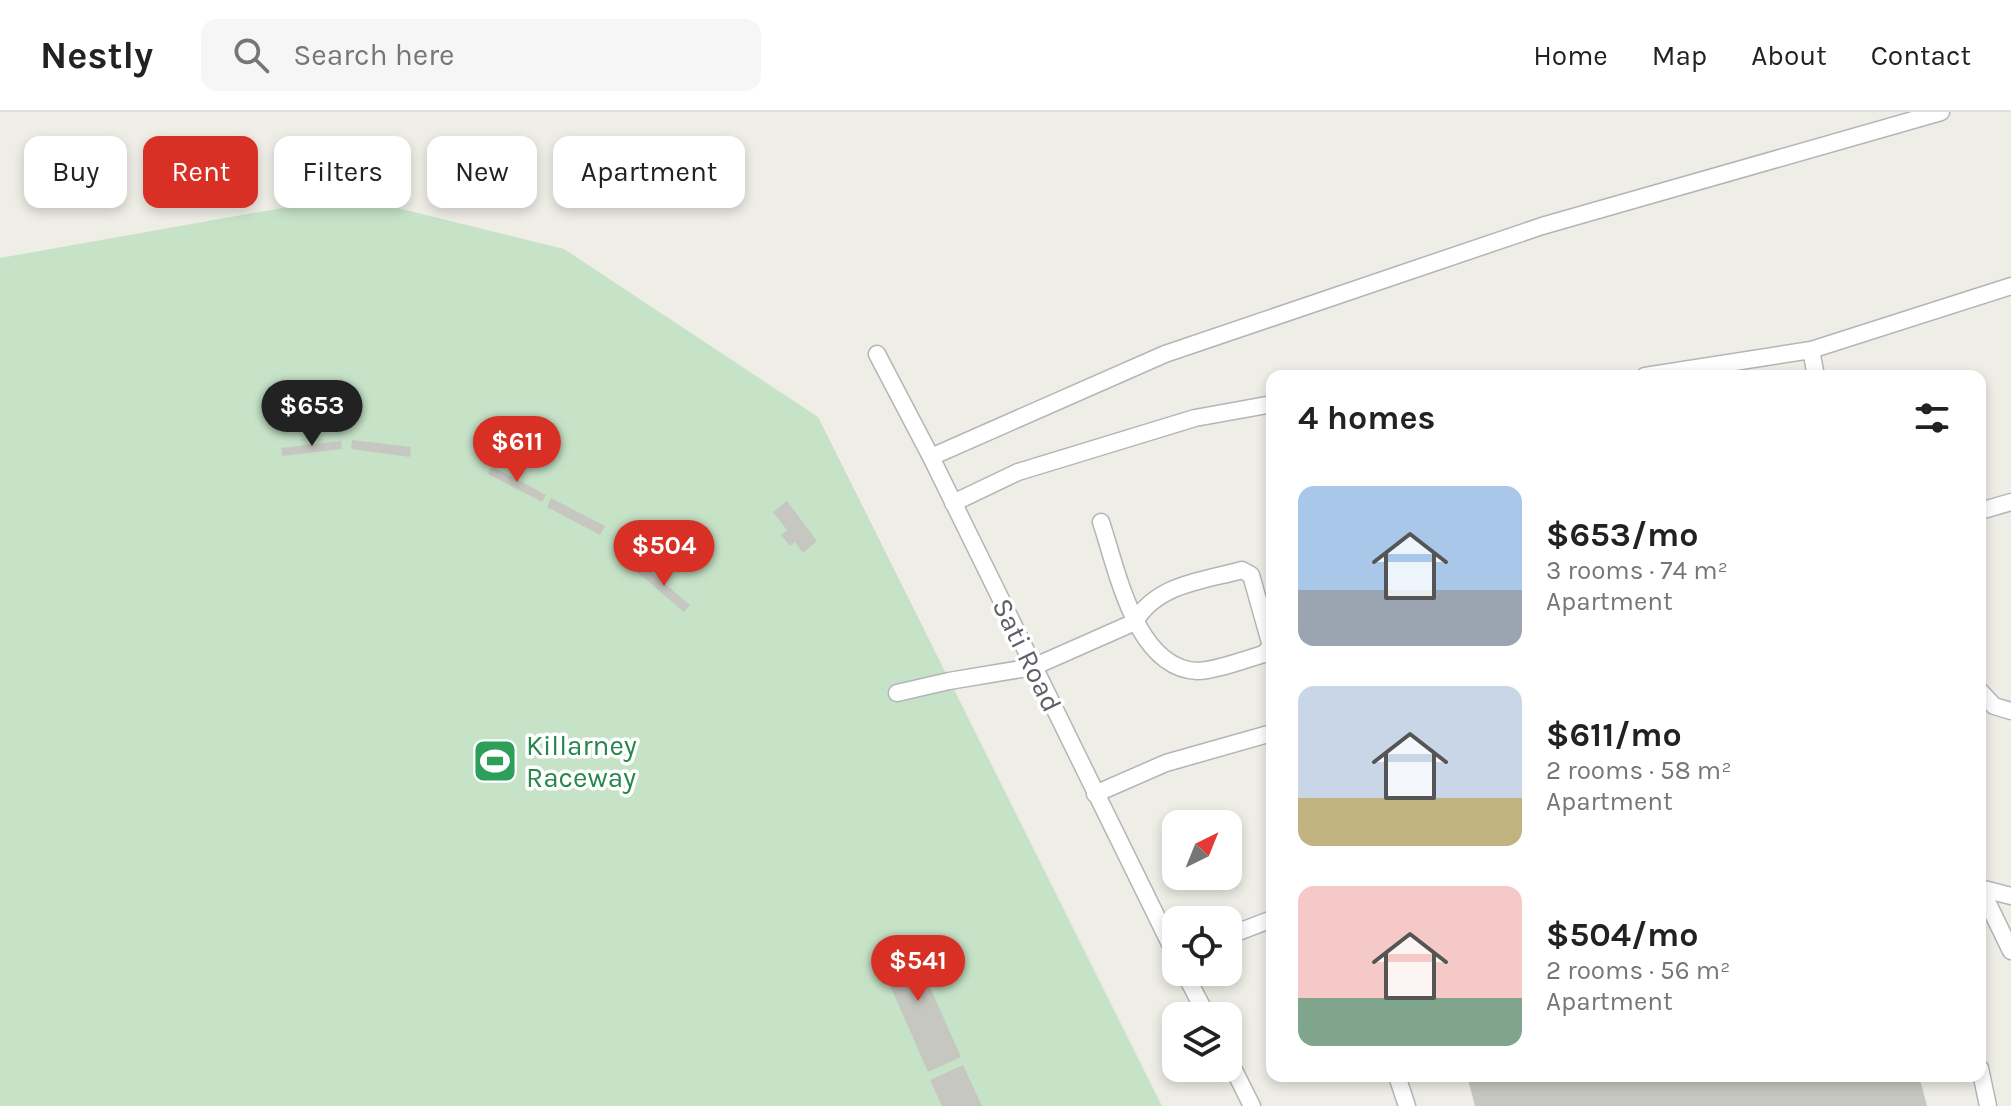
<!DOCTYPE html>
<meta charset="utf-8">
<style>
:root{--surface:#fff;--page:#f6f6f6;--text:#222;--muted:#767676;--line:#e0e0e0;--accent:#d93025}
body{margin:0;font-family:Karla,sans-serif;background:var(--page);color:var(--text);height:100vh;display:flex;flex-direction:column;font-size:30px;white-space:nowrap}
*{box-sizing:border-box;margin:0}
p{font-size:26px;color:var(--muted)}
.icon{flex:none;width:44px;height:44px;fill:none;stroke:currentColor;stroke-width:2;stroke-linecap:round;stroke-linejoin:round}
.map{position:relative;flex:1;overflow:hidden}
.panel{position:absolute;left:1266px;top:258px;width:720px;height:712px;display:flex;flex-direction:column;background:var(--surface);border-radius:16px;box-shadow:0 4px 12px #0003}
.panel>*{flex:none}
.hud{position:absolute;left:24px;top:24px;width:760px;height:72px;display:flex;gap:16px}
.needle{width:52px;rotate:43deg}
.controls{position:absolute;left:1162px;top:698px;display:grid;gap:16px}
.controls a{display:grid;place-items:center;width:80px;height:80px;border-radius:16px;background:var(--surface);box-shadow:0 4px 12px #0003;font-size:40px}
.price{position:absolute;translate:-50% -68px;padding:0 18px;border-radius:28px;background:var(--accent);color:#fff;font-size:26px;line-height:52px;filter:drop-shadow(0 2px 4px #0008)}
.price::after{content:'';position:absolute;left:50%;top:48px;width:24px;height:18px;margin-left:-12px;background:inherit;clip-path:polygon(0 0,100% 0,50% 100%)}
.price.active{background:#222;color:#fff}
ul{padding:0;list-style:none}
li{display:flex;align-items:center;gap:24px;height:200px;padding:0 32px}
li span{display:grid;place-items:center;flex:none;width:224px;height:160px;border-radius:16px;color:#555}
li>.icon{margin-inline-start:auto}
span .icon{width:96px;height:96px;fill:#fffc;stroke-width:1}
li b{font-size:34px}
h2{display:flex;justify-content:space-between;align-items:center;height:96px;padding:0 32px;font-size:34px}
.pill{padding:0 28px;border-radius:16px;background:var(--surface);box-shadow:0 4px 12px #0003;font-size:28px;line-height:72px}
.pill.active{background:var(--accent);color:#fff}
header{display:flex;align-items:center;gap:48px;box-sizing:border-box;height:112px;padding:0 40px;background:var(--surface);border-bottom:2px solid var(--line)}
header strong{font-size:38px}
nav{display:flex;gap:44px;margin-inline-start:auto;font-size:28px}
.search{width:560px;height:72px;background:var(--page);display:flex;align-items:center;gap:20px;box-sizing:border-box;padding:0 28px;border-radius:16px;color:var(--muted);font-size:30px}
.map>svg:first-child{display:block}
.green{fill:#c6e3c8}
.building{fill:#c7c7c1}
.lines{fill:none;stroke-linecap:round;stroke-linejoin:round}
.service-casing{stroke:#b3b5b9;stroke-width:19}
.service{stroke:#fff;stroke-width:16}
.labels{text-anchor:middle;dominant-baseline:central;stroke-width:7;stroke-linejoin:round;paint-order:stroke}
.street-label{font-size:28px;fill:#5e6065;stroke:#fff}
.leisure-label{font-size:28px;fill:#27864d;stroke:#fff;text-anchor:start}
</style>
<header>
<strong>Nestly</strong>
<div class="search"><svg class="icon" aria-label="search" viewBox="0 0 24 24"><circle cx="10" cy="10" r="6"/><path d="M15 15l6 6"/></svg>Search here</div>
<nav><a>Home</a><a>Map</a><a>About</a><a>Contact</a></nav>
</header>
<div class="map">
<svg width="2011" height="994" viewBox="0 0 2011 994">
<rect width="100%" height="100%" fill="#eeede6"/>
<path class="green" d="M349,84L564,137L818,305L1162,994H0V146Z"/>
<path class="building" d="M352,328L411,335L410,345L351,337Z
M341,329L342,337L282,344L281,336Z
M492,354L546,383L542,390L488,362Z
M551,386L605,414L600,423L547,395Z
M787,389L817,429L803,441L795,430L790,434L781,423L787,418L773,400Z
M643,453L690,493L684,500L637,460Z
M907,823L961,945L928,960L874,837Z
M963,953L982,994H942L930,968Z
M1467,964H1919L1927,994H1475Z"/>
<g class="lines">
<g class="service-casing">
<path id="service" d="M877,242L931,345L1176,844
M1645,264L1811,238
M1816,264L1811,238L2011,174
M931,345L1165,242L1542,114L1941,0
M953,391L1018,360L1195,306L1272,292
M1980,399L2011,390
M1980,579L1994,594L2011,599
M897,581L949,569L1033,555L1135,510C1156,472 1203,469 1242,458L1251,463L1271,534L1264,542C1246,547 1215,559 1197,559C1135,556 1117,457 1101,410
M1095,682L1166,651L1272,621
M1980,775L2011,839
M1980,776L2011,784
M1228,824L1272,807
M1184,860L1207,904
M1228,946L1252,994
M1980,956L1988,994
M1397,964L1407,994"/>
</g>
<use href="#service" class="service"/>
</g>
<defs>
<g id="stadium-square" transform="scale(2.3)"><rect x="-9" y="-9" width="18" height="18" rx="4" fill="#2e9e5b" stroke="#fff"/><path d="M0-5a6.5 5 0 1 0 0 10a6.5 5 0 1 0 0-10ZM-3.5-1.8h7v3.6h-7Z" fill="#fff"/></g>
</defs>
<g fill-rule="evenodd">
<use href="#stadium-square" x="495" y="649"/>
</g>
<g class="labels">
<g class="street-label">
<text transform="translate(1027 543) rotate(64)">Sati Road</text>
</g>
<g class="leisure-label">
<text x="526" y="633">Killarney<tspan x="526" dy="32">Raceway</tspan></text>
</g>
</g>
</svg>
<div class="controls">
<a><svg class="needle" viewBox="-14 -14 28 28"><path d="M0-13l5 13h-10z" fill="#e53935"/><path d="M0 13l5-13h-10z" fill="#767676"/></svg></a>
<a><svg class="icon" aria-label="locate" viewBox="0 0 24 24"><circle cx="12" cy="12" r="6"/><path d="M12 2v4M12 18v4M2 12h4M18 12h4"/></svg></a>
<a><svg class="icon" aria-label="layers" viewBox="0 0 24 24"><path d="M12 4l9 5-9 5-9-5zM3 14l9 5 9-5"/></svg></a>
</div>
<b class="price active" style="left:312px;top:336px">$653</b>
<b class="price" style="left:517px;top:372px">$611</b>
<b class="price" style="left:664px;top:476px">$504</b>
<b class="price" style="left:918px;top:891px">$541</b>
<div class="hud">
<a class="pill">Buy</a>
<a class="pill active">Rent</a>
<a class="pill">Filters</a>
<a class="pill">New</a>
<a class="pill">Apartment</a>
</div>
<section class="panel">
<h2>4 homes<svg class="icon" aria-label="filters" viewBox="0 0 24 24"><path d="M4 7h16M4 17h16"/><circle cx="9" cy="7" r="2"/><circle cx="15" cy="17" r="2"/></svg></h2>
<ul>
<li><span style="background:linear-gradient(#a9c7e8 65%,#9aa5b1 0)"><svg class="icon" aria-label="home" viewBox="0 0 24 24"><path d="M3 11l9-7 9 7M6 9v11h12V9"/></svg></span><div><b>$653/mo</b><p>3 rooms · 74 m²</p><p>Apartment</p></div></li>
<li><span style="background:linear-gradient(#c9d6e8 70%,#c2b280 0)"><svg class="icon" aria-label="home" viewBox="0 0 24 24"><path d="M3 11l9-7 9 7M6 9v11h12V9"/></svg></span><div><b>$611/mo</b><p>2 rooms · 58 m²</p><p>Apartment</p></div></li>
<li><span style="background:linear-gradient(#f6c9c9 70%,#7fa58c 0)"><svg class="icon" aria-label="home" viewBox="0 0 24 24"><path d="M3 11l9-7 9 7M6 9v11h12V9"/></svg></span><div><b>$504/mo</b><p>2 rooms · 56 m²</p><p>Apartment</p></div></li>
</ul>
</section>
</div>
